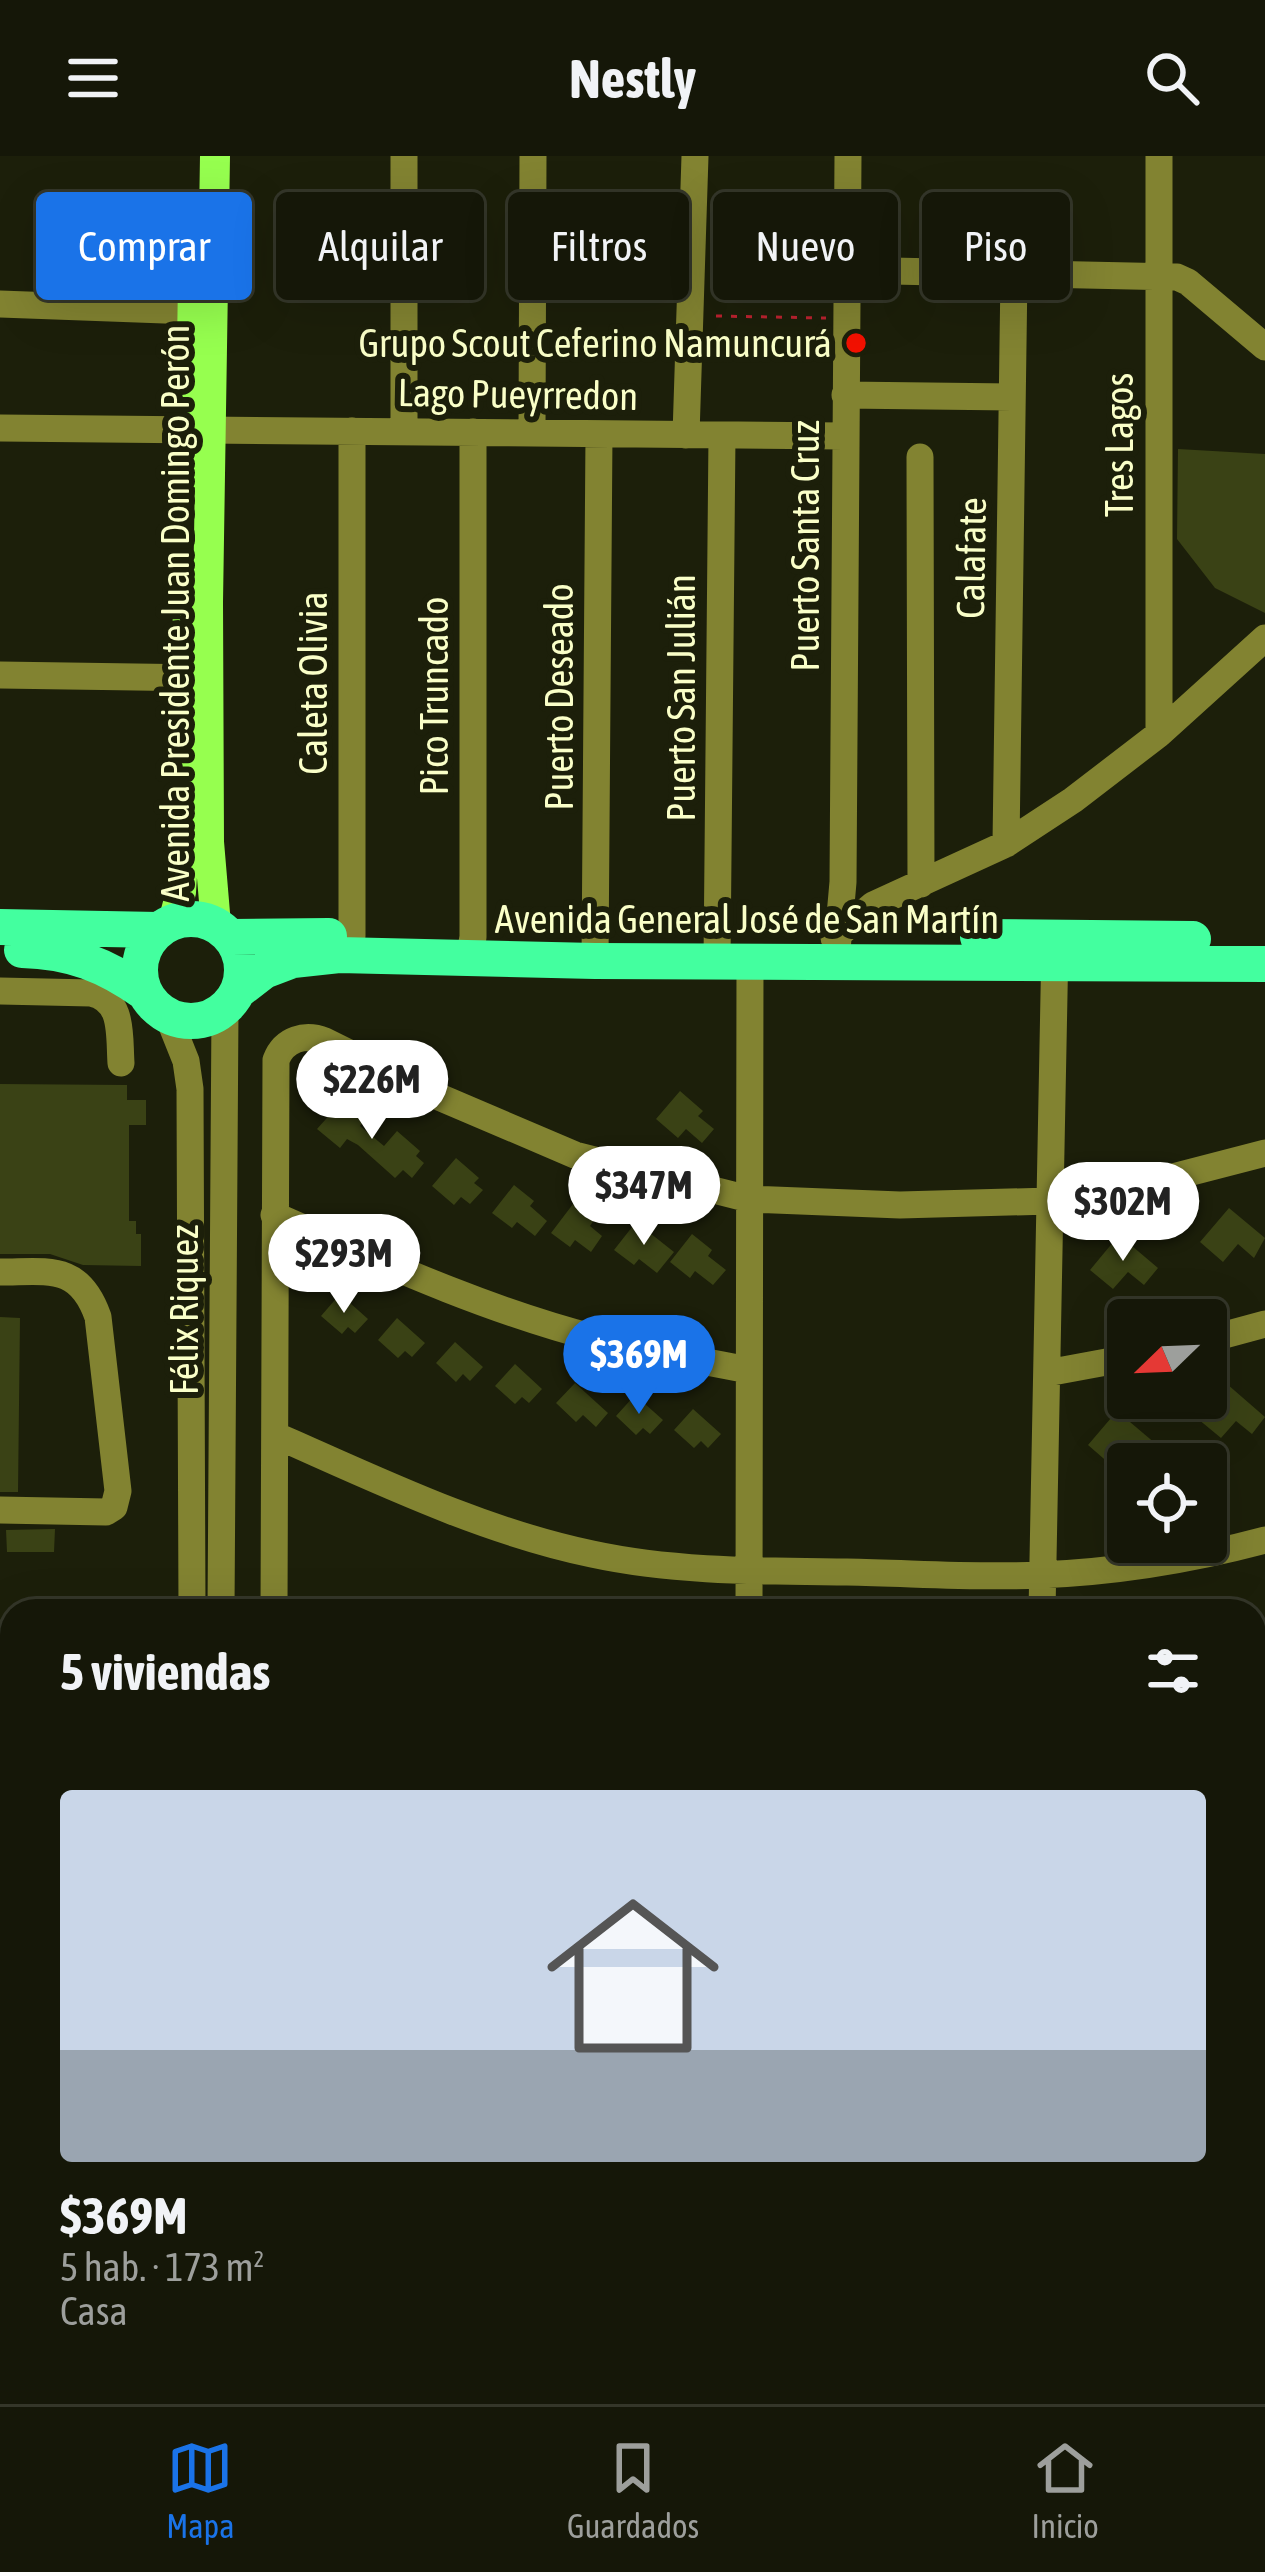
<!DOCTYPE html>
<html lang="es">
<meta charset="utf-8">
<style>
:root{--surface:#151708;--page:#222416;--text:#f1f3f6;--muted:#9d9f9c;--line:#343629;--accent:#1a73e8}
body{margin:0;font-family:"Asap Condensed",sans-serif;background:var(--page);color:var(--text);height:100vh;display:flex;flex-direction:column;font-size:45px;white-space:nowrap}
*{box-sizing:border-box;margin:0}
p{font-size:39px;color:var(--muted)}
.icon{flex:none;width:66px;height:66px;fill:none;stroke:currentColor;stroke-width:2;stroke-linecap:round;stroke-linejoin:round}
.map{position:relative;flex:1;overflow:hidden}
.panel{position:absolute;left:0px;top:1443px;width:1266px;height:807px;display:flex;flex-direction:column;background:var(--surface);border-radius:36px 36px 0 0;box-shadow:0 12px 48px #0002,0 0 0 3px var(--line)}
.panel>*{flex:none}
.banner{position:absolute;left:36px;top:36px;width:1194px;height:108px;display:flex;gap:24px}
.needle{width:78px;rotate:247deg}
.fabs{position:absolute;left:1107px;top:1143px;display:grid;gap:24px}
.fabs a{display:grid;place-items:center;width:120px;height:120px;border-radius:12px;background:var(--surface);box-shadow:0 12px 48px #0002,0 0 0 3px var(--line);font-size:60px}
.price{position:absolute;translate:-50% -102px;padding:0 27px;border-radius:42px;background:#fff;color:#222;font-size:39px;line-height:78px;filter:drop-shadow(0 3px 6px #0008)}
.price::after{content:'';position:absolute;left:50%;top:72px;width:36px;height:27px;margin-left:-18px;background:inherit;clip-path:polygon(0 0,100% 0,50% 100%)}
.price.on{background:var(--accent);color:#fff}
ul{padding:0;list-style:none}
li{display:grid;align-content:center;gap:24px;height:636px;padding:0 60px}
li span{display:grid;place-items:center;height:372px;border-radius:12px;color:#555}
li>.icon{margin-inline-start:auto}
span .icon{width:216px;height:216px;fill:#fffc;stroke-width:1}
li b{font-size:51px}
h2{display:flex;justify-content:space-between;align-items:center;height:144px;padding:0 60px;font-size:51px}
.pill{padding:0 42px;border-radius:12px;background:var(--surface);box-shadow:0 12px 48px #0002,0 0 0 3px var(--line);font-size:42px;line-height:108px}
.pill.on{background:var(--accent);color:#fff}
header{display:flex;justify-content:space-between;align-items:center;height:156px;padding:0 60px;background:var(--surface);font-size:54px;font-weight:700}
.tabs{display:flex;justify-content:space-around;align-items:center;height:168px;border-top:3px solid var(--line);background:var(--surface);font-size:33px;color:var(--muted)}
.tabs a{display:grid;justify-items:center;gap:6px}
.tabs .on{color:var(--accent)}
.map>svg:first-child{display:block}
.building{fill:#3a4215}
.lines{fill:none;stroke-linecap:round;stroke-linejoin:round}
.path{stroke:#ba222f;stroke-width:3;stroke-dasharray:6 9;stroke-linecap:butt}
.minor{stroke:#828331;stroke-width:27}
.major{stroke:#96ff4f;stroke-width:30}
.highway{stroke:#43ff9f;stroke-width:36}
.poi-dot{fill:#f31100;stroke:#1c1f0a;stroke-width:4.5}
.labels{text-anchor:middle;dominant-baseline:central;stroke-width:12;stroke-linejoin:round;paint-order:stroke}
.poi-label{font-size:39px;fill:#faffc8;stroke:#1c1f0a;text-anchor:end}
.street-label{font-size:39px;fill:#faffc8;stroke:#1c1f0a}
</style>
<header><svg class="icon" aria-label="menu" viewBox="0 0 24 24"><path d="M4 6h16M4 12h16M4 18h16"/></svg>Nestly<svg class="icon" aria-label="search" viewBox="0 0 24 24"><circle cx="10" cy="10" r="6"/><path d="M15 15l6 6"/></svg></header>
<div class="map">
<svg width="1265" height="2248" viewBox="0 0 1265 2248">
<rect width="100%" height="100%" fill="#1c1f0a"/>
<path class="building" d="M1178,293L1265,298V457L1215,432L1177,383Z
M0,928L127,929V944H146V969H129V1065H136V1078H141V1110L83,1109L50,1098H0Z
M680,935L703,955L698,960L714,973L702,987L686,973L678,982L656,963Z
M342,945L364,965L360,970L384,990L397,975L420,995L416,1000L424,1007L412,1022L403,1014L395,1022L358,989L347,983L340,992L317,973Z
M456,1002L479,1022L474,1027L483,1034L470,1048L461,1041L454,1049L432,1030Z
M514,1029L534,1045L530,1050L547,1065L535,1080L517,1066L512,1072L492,1057Z
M573,1048L594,1064L590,1070L602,1080L591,1096L575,1084L570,1091L551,1077Z
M1229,1052L1265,1082L1254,1102L1238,1088L1223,1106L1200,1086Z
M636,1066L674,1096L657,1117L639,1103L634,1109L614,1094Z
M692,1078L712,1094L708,1100L726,1114L713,1129L695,1115L690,1122L670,1106Z
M1119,1079L1158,1112L1144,1129L1128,1116L1113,1133L1090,1114Z
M340,1138L368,1163L355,1177L348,1171L342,1178L321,1160Z
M0,1161L20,1162L18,1336H0Z
M397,1162L425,1187L412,1201L405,1195L398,1202L378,1184Z
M455,1186L483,1211L470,1225L463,1218L456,1226L436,1207Z
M515,1208L542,1233L529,1247L522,1241L515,1248L495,1230Z
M575,1227L608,1257L596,1271L583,1259L576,1266L556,1247Z
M1227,1228L1265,1261L1252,1278L1236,1265L1221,1282L1198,1263Z
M635,1239L663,1264L650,1278L643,1272L636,1279L616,1260Z
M693,1253L721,1278L708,1292L701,1285L694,1292L674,1274Z
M1117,1255L1156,1288L1142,1305L1126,1291L1111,1309L1088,1289Z
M55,1373L54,1396H7L6,1374Z"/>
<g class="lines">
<path class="path" d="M716,160L826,162"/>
<path class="minor" d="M404,0V276
M846,114L1177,121L1188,126L1265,191
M0,148L192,155
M845,239L1012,241
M0,272L844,280
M532,277L533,0
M686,279L695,0
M920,301L921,728
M0,519L204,522
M1159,578V0
M1006,688L1014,117
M352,780V275
M834,782L873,749L1006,688L1073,644L1159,578L1265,482
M469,803L473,781V276
M595,805L599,278
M717,805L722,279
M836,805L843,726L848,0
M0,835L91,837C124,844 119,879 121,907
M168,860L186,905L190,933L192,1455
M274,1059C379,1105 483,1153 595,1182C645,1195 698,1204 749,1214
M0,1116C48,1116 79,1107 98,1161L118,1335L114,1351L106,1356L0,1354
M1206,1184L1265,1168
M1047,1217L1128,1202
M275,1279C377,1324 482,1375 592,1398C675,1416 762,1415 847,1416C911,1417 975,1422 1039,1419C1113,1416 1194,1403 1265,1384
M221,1455L225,853
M274,1455L276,904C284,883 305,877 325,885L432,938L575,999L749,1043L900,1049L1050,1045L1107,1038L1265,997
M749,1455L750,806
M1042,1455L1055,787
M1254,1570L1265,1568
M1254,1732L1265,1730
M1254,2036L1265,2030
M478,2238L539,2248
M744,2238V2248
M1248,2238L1253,2248
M184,2248V2238
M216,2248V2238
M268,2248V2238
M1044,2248V2238
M1136,2248L1155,2238"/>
<path class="major" d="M215,0L208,446L209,686L216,769
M190,317L193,125
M173,766L181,736L185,673L188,437"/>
<path class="highway" d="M140 814a51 51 0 1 1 102 0a51 51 0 1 1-102 0Z
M0,771L158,774
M231,781L329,780
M978,781L1193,783
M22,794C70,795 106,809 145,837
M238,835L264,815L293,804L339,799L595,805L1265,808"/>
</g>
<circle class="poi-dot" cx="856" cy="187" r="12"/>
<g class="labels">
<g class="poi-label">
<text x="832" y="187">Grupo Scout Ceferino Namuncurá</text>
</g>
<g class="street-label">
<text transform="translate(518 238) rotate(1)">Lago Pueyrredon</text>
<text transform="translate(1119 289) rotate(-90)">Tres Lagos</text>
<text transform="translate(805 390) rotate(-90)">Puerto Santa Cruz</text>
<text transform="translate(971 402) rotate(-89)">Calafate</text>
<text transform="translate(175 457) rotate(-90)">Avenida Presidente Juan Domingo Perón</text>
<text transform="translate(313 527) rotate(-90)">Caleta Olivia</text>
<text transform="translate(434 540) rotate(-90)">Pico Truncado</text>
<text transform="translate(559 541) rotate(-90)">Puerto Deseado</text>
<text transform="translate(681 542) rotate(-90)">Puerto San Julián</text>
<text x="747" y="763">Avenida General José de San Martín</text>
<text transform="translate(184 1154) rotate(-90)">Félix Riquez</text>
</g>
</g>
</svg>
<div class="fabs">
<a><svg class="needle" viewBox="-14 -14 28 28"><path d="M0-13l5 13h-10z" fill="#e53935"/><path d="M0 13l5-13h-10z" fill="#9d9f9c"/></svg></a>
<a><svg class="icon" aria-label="locate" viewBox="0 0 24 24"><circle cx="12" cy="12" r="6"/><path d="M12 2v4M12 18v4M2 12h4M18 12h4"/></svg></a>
</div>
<b class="price" style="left:372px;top:986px">$226M</b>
<b class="price" style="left:644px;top:1092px">$347M</b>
<b class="price" style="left:1123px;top:1108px">$302M</b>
<b class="price" style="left:344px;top:1160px">$293M</b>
<b class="price on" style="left:639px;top:1261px">$369M</b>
<div class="banner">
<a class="pill on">Comprar</a>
<a class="pill">Alquilar</a>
<a class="pill">Filtros</a>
<a class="pill">Nuevo</a>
<a class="pill">Piso</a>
</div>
<section class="panel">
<h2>5 viviendas<svg class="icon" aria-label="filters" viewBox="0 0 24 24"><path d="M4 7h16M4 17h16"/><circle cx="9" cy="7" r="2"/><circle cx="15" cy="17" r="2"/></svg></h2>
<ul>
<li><span style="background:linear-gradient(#c9d6e8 70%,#9aa5b1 0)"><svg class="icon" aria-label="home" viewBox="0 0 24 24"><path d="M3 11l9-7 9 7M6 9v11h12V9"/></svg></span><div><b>$369M</b><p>5 hab. · 173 m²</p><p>Casa</p></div></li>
</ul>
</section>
</div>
<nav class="tabs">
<a class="on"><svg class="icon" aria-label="map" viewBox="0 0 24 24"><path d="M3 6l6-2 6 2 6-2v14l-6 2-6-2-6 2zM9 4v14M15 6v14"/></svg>Mapa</a>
<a><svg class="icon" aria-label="saved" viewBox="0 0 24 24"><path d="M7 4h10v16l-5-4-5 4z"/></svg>Guardados</a>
<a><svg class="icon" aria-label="home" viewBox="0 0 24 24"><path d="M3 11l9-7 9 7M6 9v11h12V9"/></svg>Inicio</a>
</nav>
